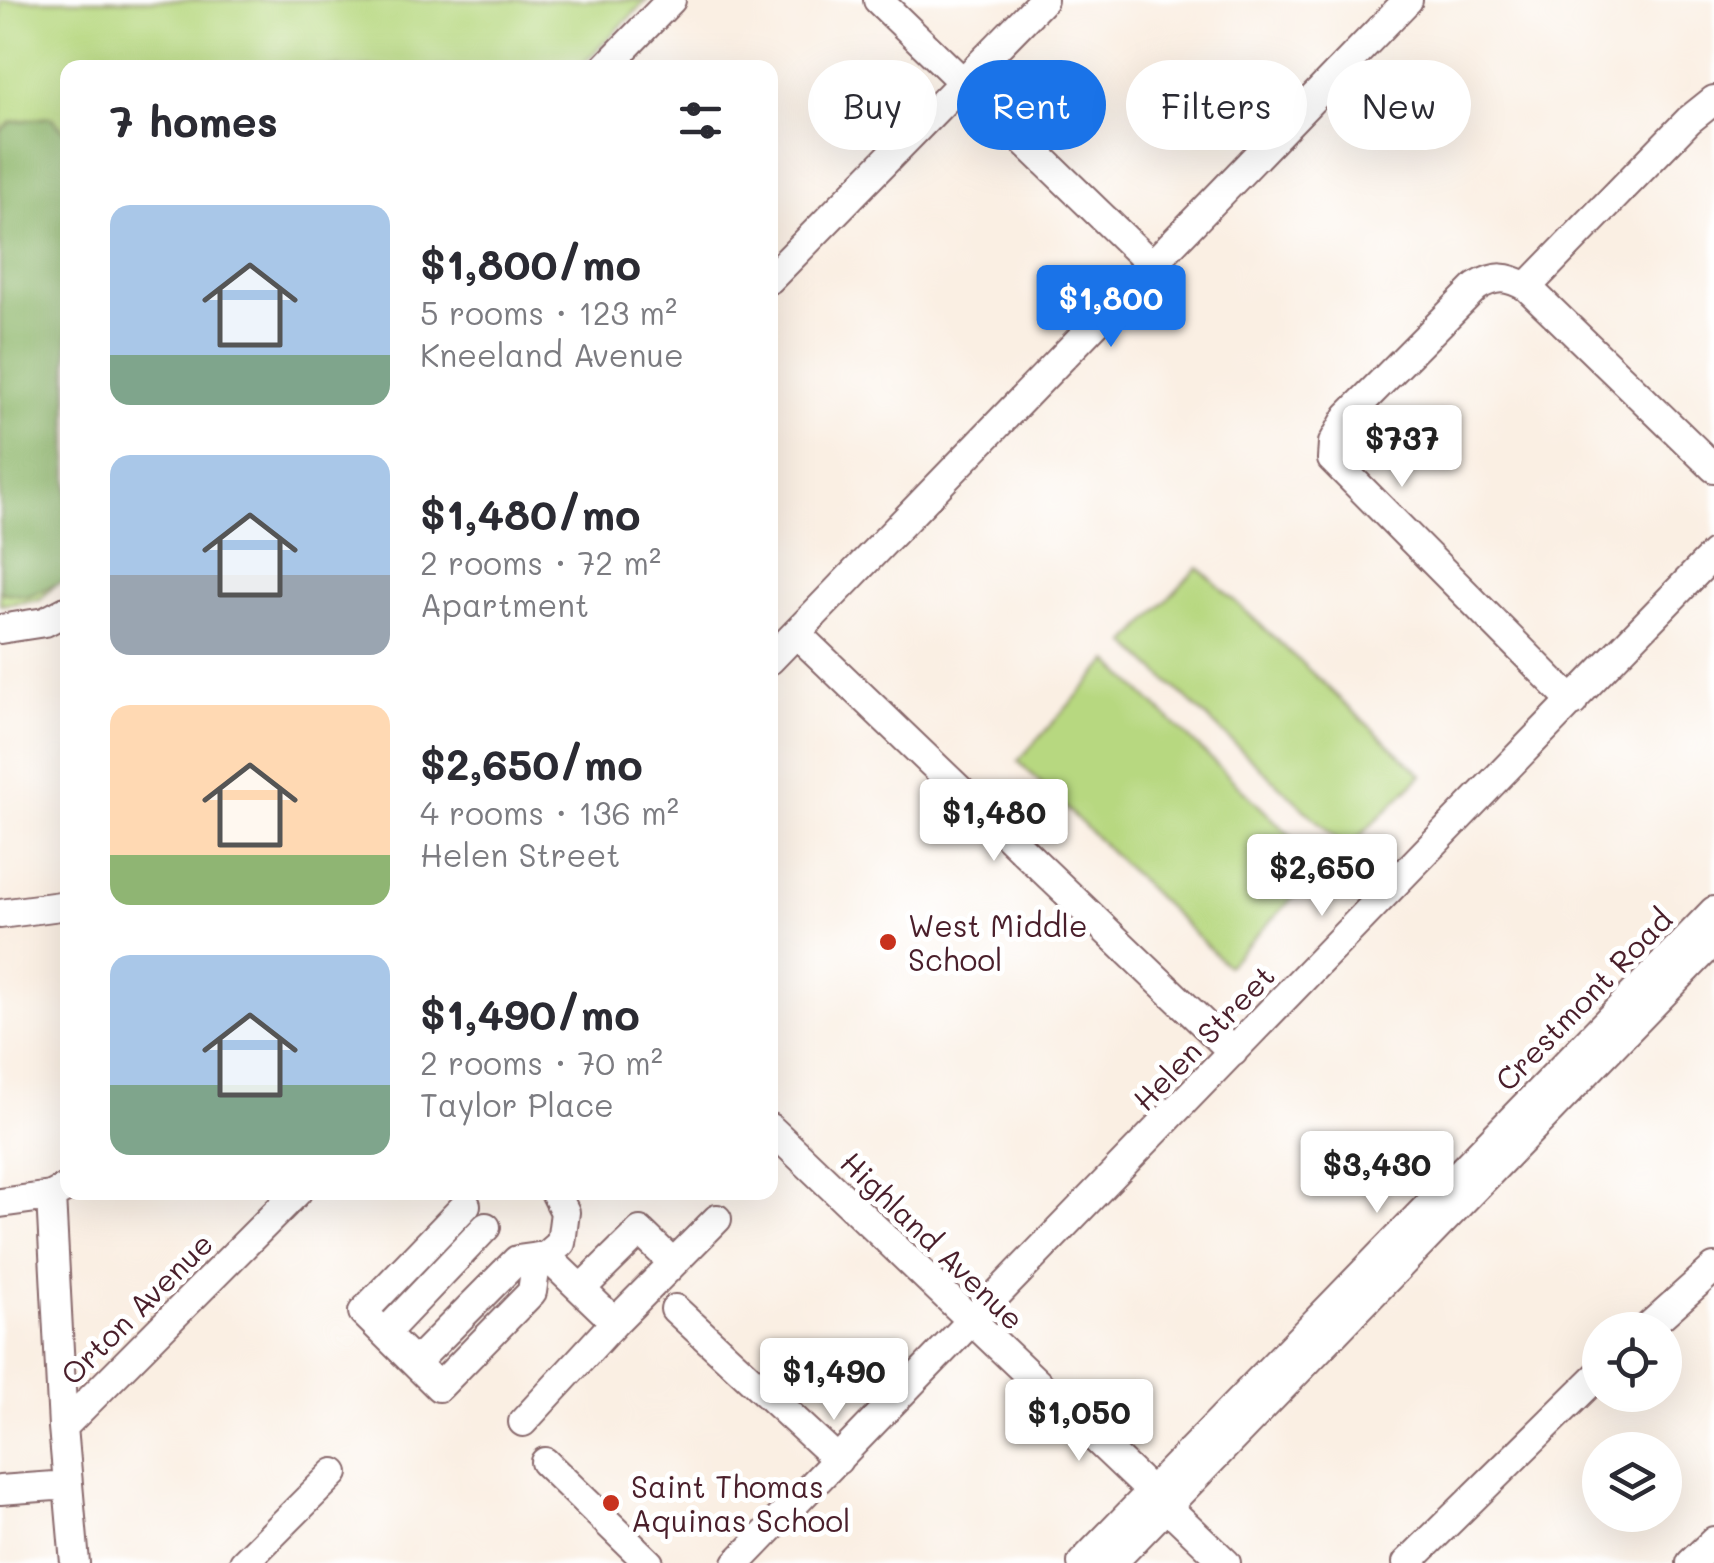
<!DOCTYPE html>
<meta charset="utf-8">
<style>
:root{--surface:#fff;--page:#f2f2f3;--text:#2b2b33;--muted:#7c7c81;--accent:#1a73e8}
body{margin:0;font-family:Mali,sans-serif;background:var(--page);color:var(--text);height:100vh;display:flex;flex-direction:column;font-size:38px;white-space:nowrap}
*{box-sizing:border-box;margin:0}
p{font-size:32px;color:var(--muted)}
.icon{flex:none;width:55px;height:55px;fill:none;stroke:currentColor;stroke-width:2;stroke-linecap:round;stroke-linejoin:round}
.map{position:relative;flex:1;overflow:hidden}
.details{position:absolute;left:60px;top:60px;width:718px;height:1140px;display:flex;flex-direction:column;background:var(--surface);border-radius:20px;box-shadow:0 10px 40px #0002}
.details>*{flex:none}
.top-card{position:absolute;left:808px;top:60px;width:755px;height:90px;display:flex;gap:20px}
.tools{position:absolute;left:1582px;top:1312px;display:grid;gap:20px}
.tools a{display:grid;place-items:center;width:100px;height:100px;border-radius:50%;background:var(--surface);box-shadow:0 10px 40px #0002;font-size:50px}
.price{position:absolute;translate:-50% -85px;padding:0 22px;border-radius:10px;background:#fff;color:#222;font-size:32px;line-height:65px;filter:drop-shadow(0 2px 5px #0008)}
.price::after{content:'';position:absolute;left:50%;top:60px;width:30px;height:22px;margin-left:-15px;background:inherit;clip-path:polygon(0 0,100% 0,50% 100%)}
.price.active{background:var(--accent);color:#fff}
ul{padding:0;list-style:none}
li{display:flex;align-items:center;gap:30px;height:250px;padding:0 50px}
li span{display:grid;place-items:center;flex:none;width:280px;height:200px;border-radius:20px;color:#555}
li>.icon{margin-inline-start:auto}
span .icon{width:120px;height:120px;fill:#fffc;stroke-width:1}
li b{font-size:42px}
h2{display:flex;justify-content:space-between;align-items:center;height:120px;padding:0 50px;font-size:42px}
.pill{padding:0 35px;border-radius:45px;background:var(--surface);box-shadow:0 10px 40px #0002;font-size:35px;line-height:90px}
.pill.active{background:var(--accent);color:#fff}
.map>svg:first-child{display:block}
.green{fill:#b7d880;stroke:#807c56;stroke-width:2.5}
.forest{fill:#91b86e;stroke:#6e6c4c;stroke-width:2.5}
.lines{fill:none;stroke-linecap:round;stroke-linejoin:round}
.minor-casing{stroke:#88686b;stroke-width:32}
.minor{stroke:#fff;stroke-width:28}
.poi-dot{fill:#c8321e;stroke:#fff;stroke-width:4}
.labels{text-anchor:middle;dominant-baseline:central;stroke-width:10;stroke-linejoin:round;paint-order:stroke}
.poi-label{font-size:30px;fill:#4a1f2b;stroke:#fff;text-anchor:start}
.street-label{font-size:30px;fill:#4a1f2b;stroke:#fff}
</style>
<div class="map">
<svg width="1714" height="1563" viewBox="0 0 1714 1563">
<rect width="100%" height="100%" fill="#fff"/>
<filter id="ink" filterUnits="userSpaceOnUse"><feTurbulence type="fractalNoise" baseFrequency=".01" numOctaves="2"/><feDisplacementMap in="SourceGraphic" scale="20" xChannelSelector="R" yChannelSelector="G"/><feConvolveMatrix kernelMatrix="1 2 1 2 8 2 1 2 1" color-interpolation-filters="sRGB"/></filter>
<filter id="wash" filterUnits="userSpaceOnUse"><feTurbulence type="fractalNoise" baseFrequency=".0048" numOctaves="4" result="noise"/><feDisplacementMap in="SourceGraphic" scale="40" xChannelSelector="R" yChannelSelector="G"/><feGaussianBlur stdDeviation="2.25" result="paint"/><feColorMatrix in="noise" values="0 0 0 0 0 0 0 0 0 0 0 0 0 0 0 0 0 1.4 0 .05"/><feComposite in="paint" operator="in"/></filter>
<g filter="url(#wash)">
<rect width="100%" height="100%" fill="#faefe3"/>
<path class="green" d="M0,0H647L580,67L68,68L67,573L40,600L0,605Z
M1198,567L1422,775L1347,849L1127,643Z
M1109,661L1323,867L1227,966L1018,761Z"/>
<path class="forest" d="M50,117L68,134V580L28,596L0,592V131L11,122Z"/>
</g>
<g filter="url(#ink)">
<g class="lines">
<g class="minor-casing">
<path id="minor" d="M878,0L1153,266
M605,68L671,0
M770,279L1043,0
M1527,287L1689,120L1714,100
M0,629L45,622L68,610
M796,633L1233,1052
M770,660L1408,0
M1573,702L1332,459L1333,443L1348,416L1476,287C1496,275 1507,276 1527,287L1714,468
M0,914L68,905
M770,1128L1226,1563
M51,1196L63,1427L75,1563
M0,1203L51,1196L66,1188
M466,1205L363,1312L439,1387L532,1292L537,1257
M546,1256L615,1322
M581,1289L640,1231L673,1263
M675,1309L838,1460
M1645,1330L1714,1268
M385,1333L486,1227
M416,1362L517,1260L546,1256L561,1243L565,1212L555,1192
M523,1422L615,1322L717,1219
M63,1427L297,1192
M545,1462L649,1563
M0,1490L68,1485
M244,1563L334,1473
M737,1563L1714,554
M1082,1563L1714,911
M1112,1563L1714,941
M1407,1563L1600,1373
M1691,1563L1714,1541"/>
</g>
<use href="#minor" class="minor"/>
</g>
</g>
<g class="poi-dot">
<circle cx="888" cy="942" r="10"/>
<circle cx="611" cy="1503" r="10"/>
</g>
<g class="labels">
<g class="poi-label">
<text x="908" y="925">West Middle<tspan x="908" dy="34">School</tspan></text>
<text x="631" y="1486">Saint Thomas<tspan x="631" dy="34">Aquinas School</tspan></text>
</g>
<g class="street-label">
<text transform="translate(1583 999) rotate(-46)">Crestmont Road</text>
<text transform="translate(1203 1037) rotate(-46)">Helen Street</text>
<text transform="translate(933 1240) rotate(44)">Highland Avenue</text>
<text transform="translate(136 1308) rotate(-45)">Orton Avenue</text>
</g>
</g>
</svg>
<div class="tools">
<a><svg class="icon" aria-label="locate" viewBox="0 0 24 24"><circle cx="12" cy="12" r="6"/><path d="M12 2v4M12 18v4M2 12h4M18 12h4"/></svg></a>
<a><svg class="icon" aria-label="layers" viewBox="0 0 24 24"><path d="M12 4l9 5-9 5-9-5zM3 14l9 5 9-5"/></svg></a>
</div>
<b class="price active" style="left:1111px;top:350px">$1,800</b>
<b class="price" style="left:1402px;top:490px">$737</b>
<b class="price" style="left:994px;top:864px">$1,480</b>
<b class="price" style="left:1322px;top:919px">$2,650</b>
<b class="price" style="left:1377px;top:1216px">$3,430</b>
<b class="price" style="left:834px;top:1423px">$1,490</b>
<b class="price" style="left:1079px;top:1464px">$1,050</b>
<div class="top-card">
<a class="pill">Buy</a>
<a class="pill active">Rent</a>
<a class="pill">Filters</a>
<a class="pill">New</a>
</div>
<section class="details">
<h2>7 homes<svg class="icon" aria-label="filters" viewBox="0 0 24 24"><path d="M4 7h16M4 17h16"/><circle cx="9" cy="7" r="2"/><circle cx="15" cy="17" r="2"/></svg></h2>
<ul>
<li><span style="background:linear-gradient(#a9c7e8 75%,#7fa58c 0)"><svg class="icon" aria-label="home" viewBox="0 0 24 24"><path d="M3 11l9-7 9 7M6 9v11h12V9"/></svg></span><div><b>$1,800/mo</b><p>5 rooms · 123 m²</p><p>Kneeland Avenue</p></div></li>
<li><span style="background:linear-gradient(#a9c7e8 60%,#9aa5b1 0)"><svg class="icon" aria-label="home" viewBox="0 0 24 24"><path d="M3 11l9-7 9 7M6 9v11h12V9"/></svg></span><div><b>$1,480/mo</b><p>2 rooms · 72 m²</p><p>Apartment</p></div></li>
<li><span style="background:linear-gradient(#ffd9b3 75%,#8fb573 0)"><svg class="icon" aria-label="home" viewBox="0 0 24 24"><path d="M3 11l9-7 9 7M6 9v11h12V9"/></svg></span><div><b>$2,650/mo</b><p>4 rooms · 136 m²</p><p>Helen Street</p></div></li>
<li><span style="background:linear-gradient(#a9c7e8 65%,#7fa58c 0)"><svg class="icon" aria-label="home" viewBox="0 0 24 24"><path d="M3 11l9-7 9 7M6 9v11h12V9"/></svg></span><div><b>$1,490/mo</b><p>2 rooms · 70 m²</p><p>Taylor Place</p></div></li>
</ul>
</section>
</div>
